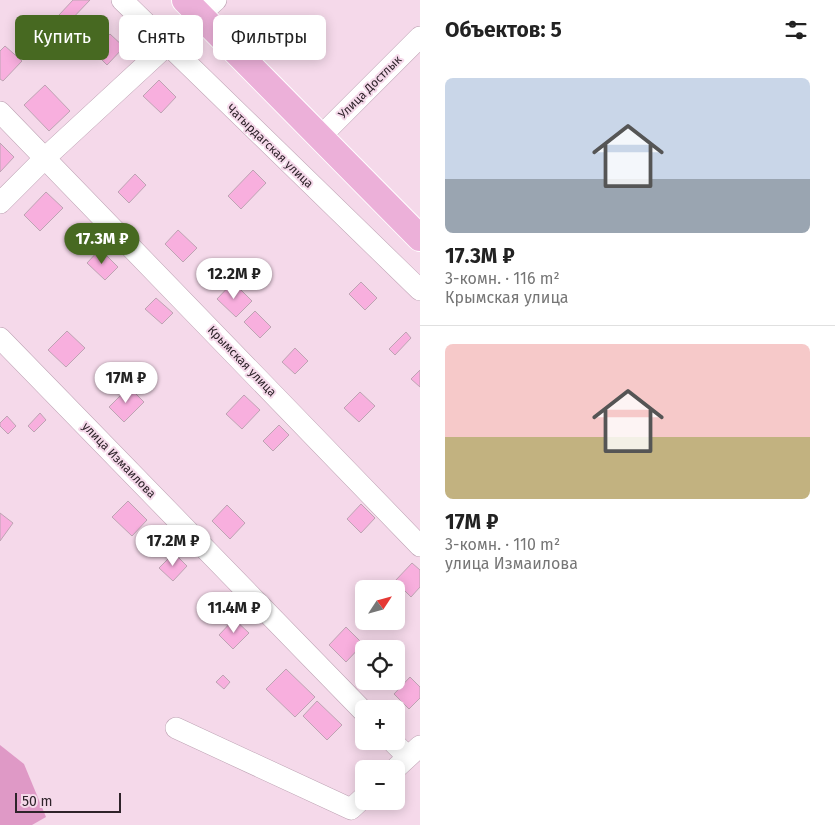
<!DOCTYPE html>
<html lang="ru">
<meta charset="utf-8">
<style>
:root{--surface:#fff;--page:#f2f2f2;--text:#222;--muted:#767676;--line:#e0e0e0;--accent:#476921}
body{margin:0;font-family:"Fira Sans",sans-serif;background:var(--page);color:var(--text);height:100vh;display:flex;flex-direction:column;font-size:19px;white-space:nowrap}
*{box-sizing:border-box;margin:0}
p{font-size:16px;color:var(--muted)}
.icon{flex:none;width:28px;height:28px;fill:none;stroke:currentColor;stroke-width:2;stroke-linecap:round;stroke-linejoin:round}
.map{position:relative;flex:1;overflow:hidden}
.sheet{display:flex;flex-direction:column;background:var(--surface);width:415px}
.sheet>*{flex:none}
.guide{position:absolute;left:15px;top:15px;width:330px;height:45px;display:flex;gap:10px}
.needle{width:32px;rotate:54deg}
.controls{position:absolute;left:355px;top:580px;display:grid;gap:10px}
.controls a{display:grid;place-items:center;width:50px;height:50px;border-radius:8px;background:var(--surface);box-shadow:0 2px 12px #0003;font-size:25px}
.scale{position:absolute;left:15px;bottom:12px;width:106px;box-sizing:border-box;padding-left:5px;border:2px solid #2e232a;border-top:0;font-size:14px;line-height:18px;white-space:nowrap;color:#2e232a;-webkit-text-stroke:4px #f5d9ea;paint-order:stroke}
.price{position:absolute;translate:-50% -42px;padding:0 11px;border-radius:18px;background:#fff;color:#222;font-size:16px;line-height:32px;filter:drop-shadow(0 1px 2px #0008)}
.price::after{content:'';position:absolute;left:50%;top:30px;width:15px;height:11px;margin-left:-8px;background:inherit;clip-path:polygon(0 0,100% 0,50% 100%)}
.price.active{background:var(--accent);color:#fff}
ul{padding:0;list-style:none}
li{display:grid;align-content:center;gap:10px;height:265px;padding:0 25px}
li+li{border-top:1px solid var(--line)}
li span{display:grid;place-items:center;height:155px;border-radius:8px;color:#555}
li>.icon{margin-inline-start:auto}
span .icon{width:90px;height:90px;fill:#fffc;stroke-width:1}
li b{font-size:21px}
h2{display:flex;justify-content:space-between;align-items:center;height:60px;padding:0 25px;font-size:21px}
.tag{padding:0 18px;border-radius:8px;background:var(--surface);box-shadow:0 2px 12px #0003;font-size:18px;line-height:45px}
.tag.active{background:var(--accent);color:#fff}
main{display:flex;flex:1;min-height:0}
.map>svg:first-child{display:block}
.forest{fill:#df99c6}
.building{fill:#f8afde;stroke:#bea3b3}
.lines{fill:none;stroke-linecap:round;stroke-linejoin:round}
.minor-casing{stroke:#bda2b3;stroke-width:22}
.major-casing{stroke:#fff;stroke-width:28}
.minor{stroke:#fff;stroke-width:21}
.major{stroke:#ecb0d9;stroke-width:26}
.labels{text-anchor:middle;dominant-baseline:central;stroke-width:4;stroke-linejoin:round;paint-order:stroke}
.street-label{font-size:12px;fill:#2e232a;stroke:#f5d9ea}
</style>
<main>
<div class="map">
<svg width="420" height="825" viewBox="0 0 420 825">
<rect width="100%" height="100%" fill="#f5d9ea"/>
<path class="forest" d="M0,745L24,764L46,817L32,825H0Z"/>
<path class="building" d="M73,0H90L68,23L59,15Z
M110,34L124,47L107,65L93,51Z
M5,46L22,61L3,81L0,79V51Z
M159,80L176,97L161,113L143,96Z
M45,85L70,111L49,131L24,105Z
M0,143L14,157L0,172Z
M253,170L266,183L241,209L228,196Z
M135,174L146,185L129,203L118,192Z
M46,192L63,208L40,231L24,215Z
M178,230L197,248L183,262L165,244Z
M100,249L118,267L105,280L87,263Z
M233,282L252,301L236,317L217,299Z
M361,282L377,298L365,310L349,294Z
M156,298L173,313L162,324L145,309Z
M255,311L271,327L260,338L244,322Z
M67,331L85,348L66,367L48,350Z
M406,332L411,338L395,355L389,349Z
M295,348L308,361L295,374L282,362Z
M420,370V387L411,379Z
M129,387L144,402L124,422L109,407Z
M360,392L375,406L359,422L344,408Z
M244,395L260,410L242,429L226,414Z
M40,413L46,420L34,432L28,426Z
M7,416L16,426L8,434L0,426V423Z
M279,425L289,435L273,451L263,441Z
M128,501L147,520L132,536L112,517Z
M361,504L375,518L361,533L347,519Z
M227,505L245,523L230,539L212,521Z
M0,513L13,523L0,541Z
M174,553L187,566L173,581L159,568Z
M412,563L420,570V587L411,597L395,581Z
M234,619L249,633L233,649L219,635Z
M346,627L363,644L346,662L329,645Z
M286,669L315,697L295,717L266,689Z
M223,675L230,682L224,689L216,682Z
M410,677L420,687V698L409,709L394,694Z
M317,701L342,725L327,740L303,716Z"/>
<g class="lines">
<g class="minor-casing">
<path id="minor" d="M122,0L420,290
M0,112L420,546
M320,137L420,37
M0,203L46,157L216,0
M0,338L364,712
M176,728L351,809L364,797
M392,741L408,757
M395,769L420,746"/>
</g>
<g class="major-casing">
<path id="major" d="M185,0L420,238"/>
</g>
<use href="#minor" class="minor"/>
<use href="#major" class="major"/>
</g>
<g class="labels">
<g class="street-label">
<text transform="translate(370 87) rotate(-45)">Улица Достлык</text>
<text transform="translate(270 146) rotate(44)">Чатырдагская улица</text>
<text transform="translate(242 361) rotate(46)">Крымская улица</text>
<text transform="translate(119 460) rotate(46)">улица Измаилова</text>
</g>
</g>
</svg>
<div class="controls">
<a><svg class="needle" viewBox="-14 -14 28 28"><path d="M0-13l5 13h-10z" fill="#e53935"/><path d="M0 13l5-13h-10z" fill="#767676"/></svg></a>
<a><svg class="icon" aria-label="locate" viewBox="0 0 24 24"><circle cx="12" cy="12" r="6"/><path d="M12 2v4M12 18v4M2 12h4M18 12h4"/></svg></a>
<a>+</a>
<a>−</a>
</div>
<div class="scale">50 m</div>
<b class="price active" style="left:102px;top:265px">17.3M ₽</b>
<b class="price" style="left:234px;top:300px">12.2M ₽</b>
<b class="price" style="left:126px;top:404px">17M ₽</b>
<b class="price" style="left:173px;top:567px">17.2M ₽</b>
<b class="price" style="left:234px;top:634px">11.4M ₽</b>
<div class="guide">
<a class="tag active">Купить</a>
<a class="tag">Снять</a>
<a class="tag">Фильтры</a>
</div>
</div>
<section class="sheet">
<h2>Объектов: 5<svg class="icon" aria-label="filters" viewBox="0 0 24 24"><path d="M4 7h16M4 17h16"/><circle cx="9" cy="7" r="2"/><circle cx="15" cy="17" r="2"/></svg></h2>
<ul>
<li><span style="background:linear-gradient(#c9d6e8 65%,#9aa5b1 0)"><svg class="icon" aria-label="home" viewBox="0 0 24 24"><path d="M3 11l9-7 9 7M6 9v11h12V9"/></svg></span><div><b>17.3M ₽</b><p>3-комн. · 116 m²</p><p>Крымская улица</p></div></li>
<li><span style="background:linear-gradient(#f6c9c9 60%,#c2b280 0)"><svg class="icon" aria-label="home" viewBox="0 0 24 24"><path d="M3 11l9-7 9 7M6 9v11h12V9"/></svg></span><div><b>17M ₽</b><p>3-комн. · 110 m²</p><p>улица Измаилова</p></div></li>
</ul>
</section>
</main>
